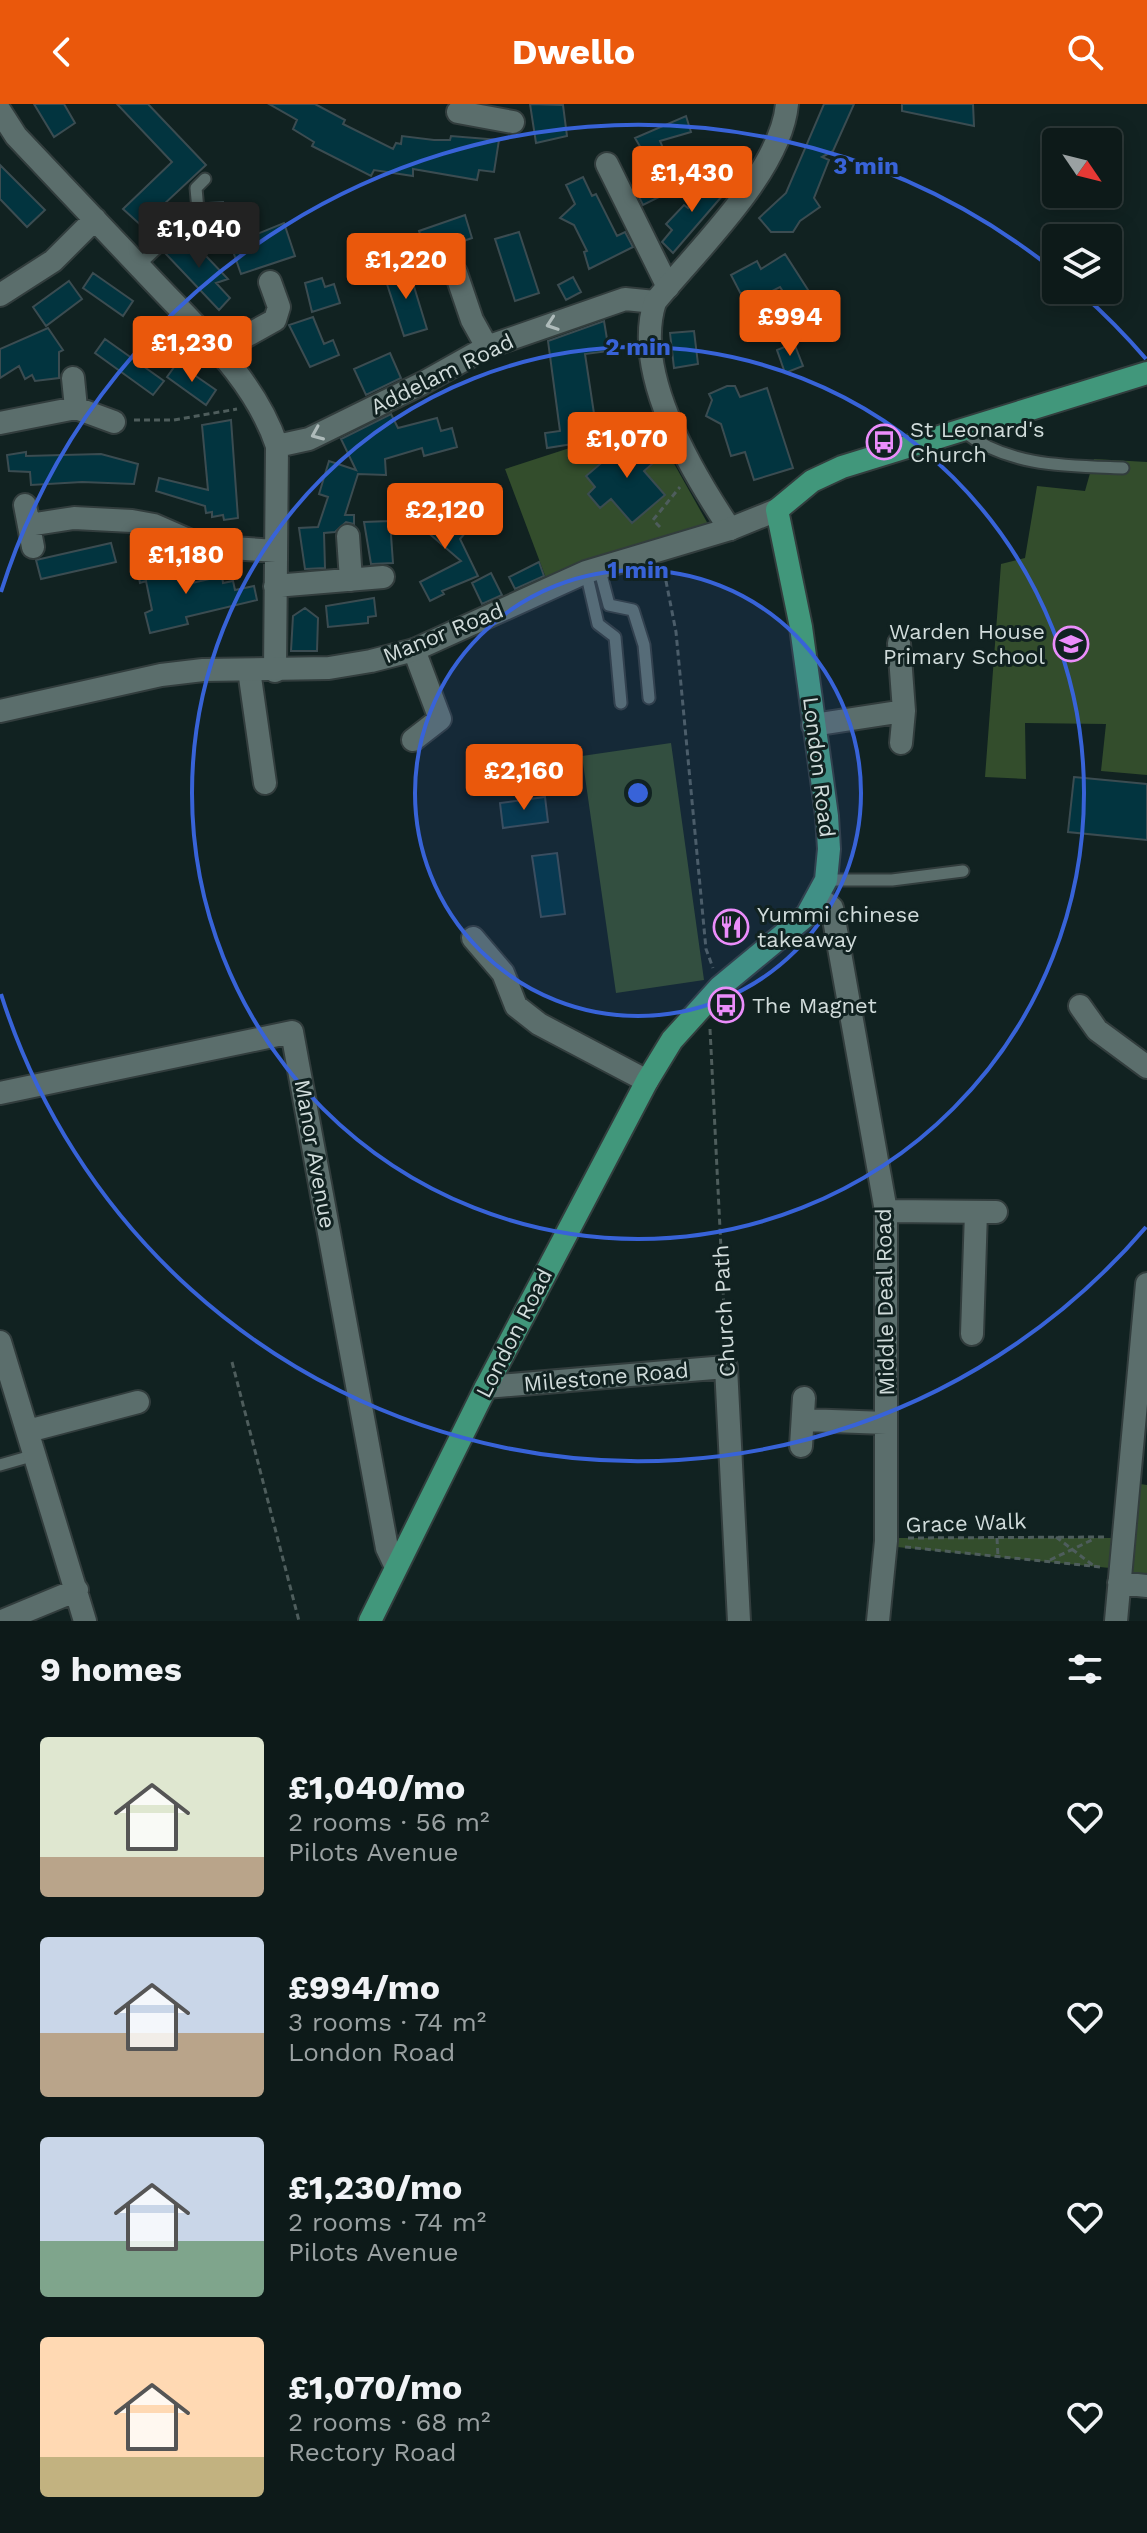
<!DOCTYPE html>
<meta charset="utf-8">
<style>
:root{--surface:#0d1a19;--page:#162322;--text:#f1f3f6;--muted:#9aa1a2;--line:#2d3838;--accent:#ea580c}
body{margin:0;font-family:"Work Sans",sans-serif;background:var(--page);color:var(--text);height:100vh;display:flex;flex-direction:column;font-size:30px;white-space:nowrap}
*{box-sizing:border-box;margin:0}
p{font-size:26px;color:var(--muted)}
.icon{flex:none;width:44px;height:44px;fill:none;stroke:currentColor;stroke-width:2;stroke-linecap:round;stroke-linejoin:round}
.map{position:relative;height:1517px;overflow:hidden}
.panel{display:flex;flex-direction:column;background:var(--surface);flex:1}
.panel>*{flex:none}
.needle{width:52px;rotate:125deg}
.controls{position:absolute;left:1042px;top:24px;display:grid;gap:16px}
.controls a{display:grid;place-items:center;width:80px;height:80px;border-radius:8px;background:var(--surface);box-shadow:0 4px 20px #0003,0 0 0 2px var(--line);font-size:40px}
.price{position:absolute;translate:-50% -68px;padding:0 18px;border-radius:8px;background:var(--accent);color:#fff;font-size:26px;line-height:52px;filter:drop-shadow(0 2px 4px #0008)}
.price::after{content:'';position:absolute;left:50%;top:48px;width:24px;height:18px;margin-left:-12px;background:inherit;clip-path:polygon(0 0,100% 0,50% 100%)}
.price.on{background:#222;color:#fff}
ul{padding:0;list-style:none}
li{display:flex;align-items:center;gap:24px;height:200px;padding:0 40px}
li span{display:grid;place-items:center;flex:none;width:224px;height:160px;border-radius:8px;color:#555}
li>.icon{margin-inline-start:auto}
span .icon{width:96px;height:96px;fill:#fffc;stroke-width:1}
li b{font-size:34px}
h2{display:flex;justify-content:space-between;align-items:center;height:96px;padding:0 40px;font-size:34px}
header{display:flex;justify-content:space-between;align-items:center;height:104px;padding:0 40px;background:var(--accent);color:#fff;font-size:36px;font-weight:700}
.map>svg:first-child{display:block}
.green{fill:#334d2c}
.building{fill:#02343f;stroke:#3b4c51;stroke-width:2}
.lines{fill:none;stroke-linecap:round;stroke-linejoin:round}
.service-casing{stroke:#323d3d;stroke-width:15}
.minor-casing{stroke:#323d3d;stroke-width:26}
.tertiary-casing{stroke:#323d3d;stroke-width:26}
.secondary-casing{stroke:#323d3d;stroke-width:26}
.primary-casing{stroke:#323d3d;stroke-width:26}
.path{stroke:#4e5d5c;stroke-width:3;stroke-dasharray:6 4;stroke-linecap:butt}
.service{stroke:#5b6e6c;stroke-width:11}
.minor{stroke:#5b6e6c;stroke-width:22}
.tertiary{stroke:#5b6e6c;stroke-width:22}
.secondary{stroke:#5b6e6c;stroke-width:22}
.primary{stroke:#41977b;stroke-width:22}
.oneway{stroke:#aebbba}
.ring{fill:none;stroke:#3863d8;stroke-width:4}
.labels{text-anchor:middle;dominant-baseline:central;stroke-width:6;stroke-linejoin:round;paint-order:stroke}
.street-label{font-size:22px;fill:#d1dcdb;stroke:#112221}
.poi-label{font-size:22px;fill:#d1dcdb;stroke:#112221;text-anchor:start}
.centre{fill:#3863d8;stroke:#112221;stroke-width:4}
.ring-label{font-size:24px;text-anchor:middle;font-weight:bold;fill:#3863d8;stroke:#112221;stroke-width:6;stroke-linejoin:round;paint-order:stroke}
</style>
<header><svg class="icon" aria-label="back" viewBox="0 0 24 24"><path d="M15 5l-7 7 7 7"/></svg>Dwello<svg class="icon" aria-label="search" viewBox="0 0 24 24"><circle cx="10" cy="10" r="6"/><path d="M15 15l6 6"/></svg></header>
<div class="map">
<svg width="1147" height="1517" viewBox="0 0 1147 1517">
<rect width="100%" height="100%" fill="#112221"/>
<path class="green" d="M632,318L654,324L708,420L546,474L505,365L585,339Z
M1094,355L1147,358V671L1101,667L1106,620L1025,619L1026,675L985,673L1001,460L1025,454L1037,382L1085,387Z
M671,639L704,876L616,889L582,652Z
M1127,1378L1147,1381V1482L1120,1465L897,1443L896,1434H1121Z"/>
<path class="building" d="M34,0H64L75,19L54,33Z
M117,0H148L206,61L163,101L166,105L160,111L169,121L155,134L123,105L172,58Z
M269,0H315L345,16L343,20L393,45L396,39L401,40L402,32L434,36H450L451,32L499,36L494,68L479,66L477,76L413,65V72L374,66L371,72L312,42L314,38L293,25L297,16Z
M530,0L563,1L567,32L536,39Z
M824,0H854L833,47L822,53L829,56L814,94L820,103L800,117L793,128H771L759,114L786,89Z
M902,0H973L974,22L902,7Z
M686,12L691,28L660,37L668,56L652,63L635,34Z
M736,44L749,52L731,83L716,66Z
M0,61L45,106L27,123L0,95Z
M712,69L723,91L673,149L662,138L672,126L666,120L684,101L688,104Z
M583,73L592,92L596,90L617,132L625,128L633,143L589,165L584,148L587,147L574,121L560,114L575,100L566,81Z
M651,77L659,93L643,101L635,85Z
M223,98L226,126L211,127L209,99Z
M465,111L472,134L426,150L419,127Z
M284,119L295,152L241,170L227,130L240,137Z
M519,128L539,189L515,197L495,135Z
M185,130L228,175L216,179L230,194L219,206L165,149Z
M785,150L810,189L792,201L780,183L746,200L731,171L757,157L761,165Z
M408,163L427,225L404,232L384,171Z
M93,169L133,197L123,212L83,184Z
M573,173L581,188L566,196L558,181Z
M322,174L325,183L334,180L340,199L312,208L305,179Z
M69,177L82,195L46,222L33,203Z
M313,213L324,240L333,236L339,251L310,263L289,221Z
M604,217L609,247L585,250L598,336L547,344L545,329L560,327L548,237Z
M48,224L63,246L59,248V274L35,277L32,271L25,275L19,262L0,274V245Z
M694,227L698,260L674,264L670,229Z
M105,235L164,277L153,291L95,249Z
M794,239L803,262L785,269L777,246Z
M390,249L401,274L366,291L354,265Z
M177,259L216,286L206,301L167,273Z
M727,282H735L740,293L767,284L793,364L754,376L745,348L731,352L721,320L706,312L712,296L709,290Z
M391,310L398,324L437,314L441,327L452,324L457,343L424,352L422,344L385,355L386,371L358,370L345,411H354V420L346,418L335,428L324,429L325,464L305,465L299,424L318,423L328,393L319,390L329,357L356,366L341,335Z
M231,316L238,414L224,416L223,411L212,413V408L206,409L205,402L156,387L159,374L208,386L202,321Z
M634,331L659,354L644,367L665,391L632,419L611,395L600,404L588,390L595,383L586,372Z
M26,348V352L101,350L138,360L134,380L82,378L31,381L30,368L9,367L7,351Z
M427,396L465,429L460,435L478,472L442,487L444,490L430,497L420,478L461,457L411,414Z
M390,417L393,459L371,460L364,418Z
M111,439L116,458L41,475L36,456Z
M539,458L544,472L515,485L509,473Z
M150,459L152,468L188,459L192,479L222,472L223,479L233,477L235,486L254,482L257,496L186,513L188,520L150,529L145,509L152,506L146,477L140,479L136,462Z
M491,469L502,491L482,500L472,479Z
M374,494L376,512L368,513V519L328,523L326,502Z
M305,504L318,514L317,547H291L293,512Z
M1074,673L1147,680V736L1068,728Z
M545,693L548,718L503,724L500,699Z
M557,749L565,810L541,813L532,752Z"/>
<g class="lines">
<g class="service-casing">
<path id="service" d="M198,106L200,125
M139,161L198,106L196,84L205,75
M963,327C1008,363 1069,362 1123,364
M599,463L609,501L633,506L644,541L649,594
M586,468L598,520L615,533L621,599
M826,776H892L963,767
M0,1361L35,1351"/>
</g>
<g class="minor-casing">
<path id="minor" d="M0,7L16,32C62,80 108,129 154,178C201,228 255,276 277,342L275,567
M458,8L513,18
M607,60L668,183
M456,169L472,216L487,243
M0,191L53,157L95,115
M219,247L275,216L279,203L270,178
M73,274L76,304
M0,319L76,304L114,318
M277,342L309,335L423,279L487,243L625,195L655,198
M25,401L33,443
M29,421L74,414L132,417L154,421L202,442L276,447
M348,432L351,476
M275,482L383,473
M249,566L265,679
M813,621L904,607L899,539
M413,636L440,615L414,546
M901,639L904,607
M818,793L832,804L886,1107V1437L878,1517
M473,834L503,869L516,902L539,920L647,977
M1080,902L1097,926L1147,963
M0,989L292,928L387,1444L396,1463
M886,1107L996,1108
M972,1230L976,1108
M0,1238L85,1517
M486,1283L726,1263L739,1517
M805,1316L886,1319
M28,1327L138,1298
M801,1342L804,1294
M1119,1479L1147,1482
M2,1517L77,1486
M1116,1517L1147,1180"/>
</g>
<g class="tertiary-casing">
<path id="tertiary" d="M730,425C691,367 632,269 655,198C698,145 781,67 787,0"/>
</g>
<g class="secondary-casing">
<path id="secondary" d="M0,607L161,571L203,566L329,564L371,557L414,546L586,468L730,425L777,406"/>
</g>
<g class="primary-casing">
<path id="primary" d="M370,1517L486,1283L647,977L672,936L720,883L807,811L826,776L829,745L827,712L801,523L777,406L812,377L842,363L1147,269"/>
</g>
<path class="path" d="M134,316H174L237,305
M660,423L653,416L680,383
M664,467L676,528L706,845L713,864
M710,925L726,1245
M232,1258L299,1517
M1056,1433L1094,1462
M908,1434L1104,1433
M997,1434L998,1453
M905,1443L1101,1463
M1050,1456L1094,1435"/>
<use href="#service" class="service"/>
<use href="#minor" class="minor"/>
<use href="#tertiary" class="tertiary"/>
<use href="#secondary" class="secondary"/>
<use href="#primary" class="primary"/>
</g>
<defs><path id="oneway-chevron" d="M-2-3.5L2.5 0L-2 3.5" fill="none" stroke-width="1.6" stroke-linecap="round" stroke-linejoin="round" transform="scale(2)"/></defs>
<g class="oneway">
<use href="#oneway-chevron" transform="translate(552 220) rotate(161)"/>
<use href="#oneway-chevron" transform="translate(317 330) rotate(157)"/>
</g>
<circle cx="638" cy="689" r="223" fill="#3863d8" fill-opacity=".12"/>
<g class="ring">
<circle cx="638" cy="689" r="223"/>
<circle cx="638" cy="689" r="446"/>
<path d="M1146 1123A668 668 0 0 1 1 890M1 488A668 668 0 0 1 1054 166M1081 189A668 668 0 0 1 1146 255"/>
</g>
<defs>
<g id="bus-ring" transform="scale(1.8)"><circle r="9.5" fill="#112221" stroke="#eb8dfb" stroke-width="1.5"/><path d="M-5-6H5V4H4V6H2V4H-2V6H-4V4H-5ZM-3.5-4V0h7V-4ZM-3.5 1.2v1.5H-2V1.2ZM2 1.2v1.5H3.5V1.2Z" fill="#eb8dfb"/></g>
<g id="school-ring" transform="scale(1.8)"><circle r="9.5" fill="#112221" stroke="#eb8dfb" stroke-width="1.5"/><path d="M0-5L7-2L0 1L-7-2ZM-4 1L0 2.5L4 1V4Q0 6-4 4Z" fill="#eb8dfb"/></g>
<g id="restaurant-ring" transform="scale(1.8)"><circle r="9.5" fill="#112221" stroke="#eb8dfb" stroke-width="1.5"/><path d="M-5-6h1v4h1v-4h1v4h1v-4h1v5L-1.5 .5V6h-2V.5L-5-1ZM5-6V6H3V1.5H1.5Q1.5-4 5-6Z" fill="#eb8dfb"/></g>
</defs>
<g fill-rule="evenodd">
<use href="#bus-ring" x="884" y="338"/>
<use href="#school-ring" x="1071" y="540"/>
<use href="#restaurant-ring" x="731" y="823"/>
<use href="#bus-ring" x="726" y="901"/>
</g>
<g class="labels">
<g class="street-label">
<text transform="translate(442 270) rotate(-26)">Addelam Road</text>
<text transform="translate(443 529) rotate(-22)">Manor Road</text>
<text transform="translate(819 663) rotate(83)">London Road</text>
<text transform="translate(315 1050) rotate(80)">Manor Avenue</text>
<text transform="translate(885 1198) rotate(-91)">Middle Deal Road</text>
<text transform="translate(724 1207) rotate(-93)">Church Path</text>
<text transform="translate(514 1229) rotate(-63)">London Road</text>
<text transform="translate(606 1273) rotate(-5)">Milestone Road</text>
<text transform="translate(966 1419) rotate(-2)">Grace Walk</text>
</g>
<g class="poi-label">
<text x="910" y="325">St Leonard's<tspan x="910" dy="25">Church</tspan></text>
<text x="1045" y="527" text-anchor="end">Warden House<tspan x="1045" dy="25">Primary School</tspan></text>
<text x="757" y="810">Yummi chinese<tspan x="757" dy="25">takeaway</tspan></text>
<text x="752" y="901">The Magnet</text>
</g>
</g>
<circle cx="638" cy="689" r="12" class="centre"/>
<g class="ring-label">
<text x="866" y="70">3 min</text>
<text x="638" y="251">2 min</text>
<text x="638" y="474">1 min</text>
</g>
</svg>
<div class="controls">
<a><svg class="needle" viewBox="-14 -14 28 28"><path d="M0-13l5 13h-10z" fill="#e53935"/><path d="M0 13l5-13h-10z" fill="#9aa1a2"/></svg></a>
<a><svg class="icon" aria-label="layers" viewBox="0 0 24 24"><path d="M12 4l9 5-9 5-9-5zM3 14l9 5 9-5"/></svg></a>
</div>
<b class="price" style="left:692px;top:110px">£1,430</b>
<b class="price on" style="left:199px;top:166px">£1,040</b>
<b class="price" style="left:406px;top:197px">£1,220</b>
<b class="price" style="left:790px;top:254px">£994</b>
<b class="price" style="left:192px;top:280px">£1,230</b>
<b class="price" style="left:627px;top:376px">£1,070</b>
<b class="price" style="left:445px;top:447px">£2,120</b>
<b class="price" style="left:186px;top:492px">£1,180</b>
<b class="price" style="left:524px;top:708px">£2,160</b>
</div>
<section class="panel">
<h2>9 homes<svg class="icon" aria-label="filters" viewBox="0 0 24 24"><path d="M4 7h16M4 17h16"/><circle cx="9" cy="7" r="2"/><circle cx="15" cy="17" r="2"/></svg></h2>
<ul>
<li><span style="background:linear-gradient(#dfe7d0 75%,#b9a48a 0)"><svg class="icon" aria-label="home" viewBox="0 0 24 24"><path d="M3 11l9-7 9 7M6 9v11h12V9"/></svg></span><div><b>£1,040/mo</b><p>2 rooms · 56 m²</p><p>Pilots Avenue</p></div><svg class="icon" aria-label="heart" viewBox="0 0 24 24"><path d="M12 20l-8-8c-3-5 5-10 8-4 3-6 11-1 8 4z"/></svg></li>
<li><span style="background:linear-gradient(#c9d6e8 60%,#b9a48a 0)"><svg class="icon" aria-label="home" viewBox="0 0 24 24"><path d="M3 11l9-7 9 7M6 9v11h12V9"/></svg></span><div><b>£994/mo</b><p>3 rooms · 74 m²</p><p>London Road</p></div><svg class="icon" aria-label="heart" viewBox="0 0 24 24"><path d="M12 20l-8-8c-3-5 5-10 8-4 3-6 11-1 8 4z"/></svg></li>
<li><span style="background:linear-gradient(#c9d6e8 65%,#7fa58c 0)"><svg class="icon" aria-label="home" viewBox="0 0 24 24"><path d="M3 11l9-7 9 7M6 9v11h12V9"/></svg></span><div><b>£1,230/mo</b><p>2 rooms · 74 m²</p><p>Pilots Avenue</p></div><svg class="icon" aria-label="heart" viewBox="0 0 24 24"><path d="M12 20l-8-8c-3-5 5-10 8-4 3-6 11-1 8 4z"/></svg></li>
<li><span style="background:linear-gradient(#ffd9b3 75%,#c2b280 0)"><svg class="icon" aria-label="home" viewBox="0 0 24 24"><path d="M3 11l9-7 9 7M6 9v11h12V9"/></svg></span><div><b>£1,070/mo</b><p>2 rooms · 68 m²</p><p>Rectory Road</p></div><svg class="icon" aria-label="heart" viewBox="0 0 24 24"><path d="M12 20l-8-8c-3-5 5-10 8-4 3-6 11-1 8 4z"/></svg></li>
</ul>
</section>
